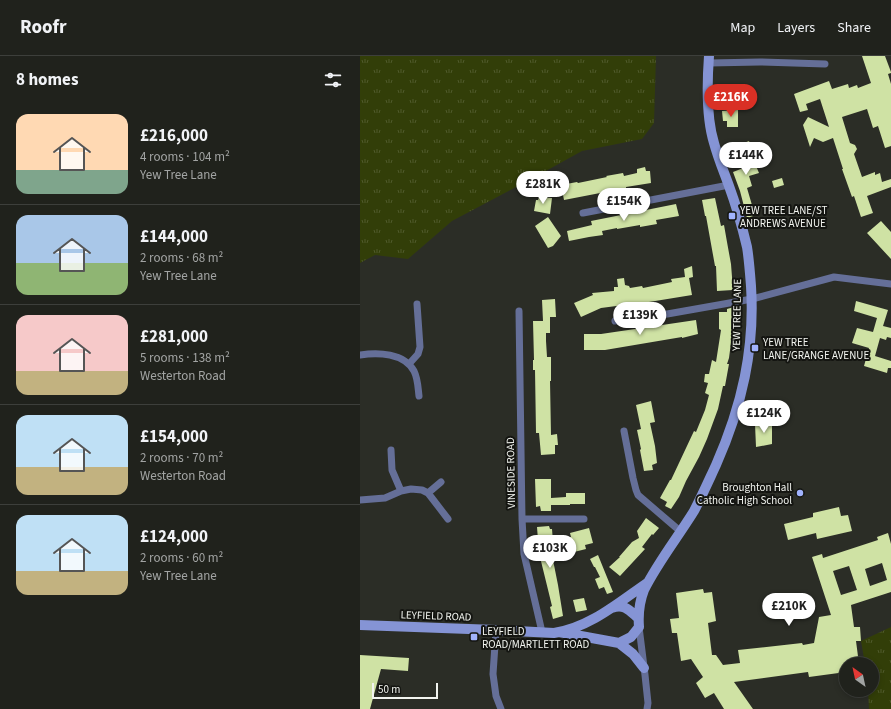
<!DOCTYPE html>
<meta charset="utf-8">
<style>
:root{--surface:#20221c;--page:#282a25;--text:#f1f3f6;--muted:#a2a4a3;--line:#3d3f3b;--accent:#d93025}
body{margin:0;font-family:"Source Sans 3",sans-serif;background:var(--page);color:var(--text);height:100vh;display:flex;flex-direction:column;font-size:15px;white-space:nowrap}
*{box-sizing:border-box;margin:0}
p{font-size:13px;color:var(--muted)}
.icon{flex:none;width:22px;height:22px;fill:none;stroke:currentColor;stroke-width:2;stroke-linecap:round;stroke-linejoin:round}
.map{position:relative;flex:1;overflow:hidden}
.drawer{display:flex;flex-direction:column;background:var(--surface);width:360px}
.drawer>*{flex:none}
.needle{width:26px;rotate:327deg}
.buttons{position:absolute;left:479px;top:601px;display:grid;gap:8px}
.buttons a{display:grid;place-items:center;width:40px;height:40px;border-radius:50%;background:var(--surface);box-shadow:0 2px 6px #0003,0 0 0 1px var(--line);font-size:20px}
.scale{position:absolute;left:12px;bottom:10px;width:66px;box-sizing:border-box;padding-left:4px;border:2px solid #f2f4ef;border-top:0;font-size:11px;line-height:14px;white-space:nowrap;color:#f2f4ef;-webkit-text-stroke:3px #141511;paint-order:stroke}
.price{position:absolute;translate:-50% -34px;padding:0 9px;border-radius:14px;background:#fff;color:#222;font-size:13px;line-height:26px;filter:drop-shadow(0 1px 2px #0008)}
.price::after{content:'';position:absolute;left:50%;top:24px;width:12px;height:9px;margin-left:-6px;background:inherit;clip-path:polygon(0 0,100% 0,50% 100%)}
.price.current{background:var(--accent);color:#fff}
ul{padding:0;list-style:none}
li{display:flex;align-items:center;gap:12px;height:100px;padding:0 16px}
li+li{border-top:1px solid var(--line)}
li span{display:grid;place-items:center;flex:none;width:112px;height:80px;border-radius:12px;color:#555}
li>.icon{margin-inline-start:auto}
span .icon{width:48px;height:48px;fill:#fffc;stroke-width:1}
li b{font-size:17px}
h2{display:flex;justify-content:space-between;align-items:center;height:48px;padding:0 16px;font-size:17px}
header{display:flex;align-items:center;gap:24px;box-sizing:border-box;height:56px;padding:0 20px;background:var(--surface);border-bottom:1px solid var(--line)}
header strong{font-size:19px}
nav{display:flex;gap:22px;margin-inline-start:auto;font-size:14px}
main{display:flex;flex:1;min-height:0}
.map>svg:first-child{display:block}
.grass{fill:url(#grass-tufts)}
.building{fill:#cfe2a4;fill-rule:evenodd}
.lines{fill:none;stroke-linecap:round;stroke-linejoin:round}
.street{stroke:#656f98;stroke-width:7}
.secondary{stroke:#8594d5;stroke-width:10}
.poi-dot{fill:#a1b3fd;stroke:#141511;stroke-width:1.5}
.labels{text-anchor:middle;dominant-baseline:central;stroke-width:4;stroke-linejoin:round;paint-order:stroke}
.poi-label{font-size:11px;fill:#f2f4ef;stroke:#141511;text-anchor:start}
.street-label{font-size:11px;fill:#f2f4ef;stroke:#141511}
</style>
<header>
<strong>Roofr</strong>
<nav><a>Map</a><a>Layers</a><a>Share</a></nav>
</header>
<main>
<section class="drawer">
<h2>8 homes<svg class="icon" aria-label="filters" viewBox="0 0 24 24"><path d="M4 7h16M4 17h16"/><circle cx="9" cy="7" r="2"/><circle cx="15" cy="17" r="2"/></svg></h2>
<ul>
<li><span style="background:linear-gradient(#ffd9b3 70%,#7fa58c 0)"><svg class="icon" aria-label="home" viewBox="0 0 24 24"><path d="M3 11l9-7 9 7M6 9v11h12V9"/></svg></span><div><b>£216,000</b><p>4 rooms · 104 m²</p><p>Yew Tree Lane</p></div></li>
<li><span style="background:linear-gradient(#a9c7e8 60%,#8fb573 0)"><svg class="icon" aria-label="home" viewBox="0 0 24 24"><path d="M3 11l9-7 9 7M6 9v11h12V9"/></svg></span><div><b>£144,000</b><p>2 rooms · 68 m²</p><p>Yew Tree Lane</p></div></li>
<li><span style="background:linear-gradient(#f6c9c9 70%,#c2b280 0)"><svg class="icon" aria-label="home" viewBox="0 0 24 24"><path d="M3 11l9-7 9 7M6 9v11h12V9"/></svg></span><div><b>£281,000</b><p>5 rooms · 138 m²</p><p>Westerton Road</p></div></li>
<li><span style="background:linear-gradient(#bfe0f5 65%,#c2b280 0)"><svg class="icon" aria-label="home" viewBox="0 0 24 24"><path d="M3 11l9-7 9 7M6 9v11h12V9"/></svg></span><div><b>£154,000</b><p>2 rooms · 70 m²</p><p>Westerton Road</p></div></li>
<li><span style="background:linear-gradient(#bfe0f5 70%,#c2b280 0)"><svg class="icon" aria-label="home" viewBox="0 0 24 24"><path d="M3 11l9-7 9 7M6 9v11h12V9"/></svg></span><div><b>£124,000</b><p>2 rooms · 60 m²</p><p>Yew Tree Lane</p></div></li>
</ul>
</section>
<div class="map">
<svg width="531" height="653" viewBox="0 0 531 653">
<defs>
<pattern id="grass-tufts" width="24" height="20" patternUnits="userSpaceOnUse"><rect width="24" height="20" fill="#323e08"/><path d="M3 7l-1-3M5 7V3M7 7l1-3M15 17l-1-3M17 17v-4M19 17l1-3" fill="none" stroke="#505a2c"/></pattern>
</defs>
<rect width="100%" height="100%" fill="#2b2d26"/>
<path class="grass" d="M0,0H296L294,67L282,83L222,95L175,121L92,165L48,203L15,199L0,207Z
M531,571V653H509L508,634H512V608H505L501,585Z"/>
<path class="building" d="M502,0H525L531,16V17L528,18L531,28V90L525,92L518,70L513,72L507,53L482,61L490,87L495,89L497,93L494,98L502,121L515,116V119L520,117L522,126L531,123V131L507,140L513,157L501,161L494,140L492,141L482,113H483L473,82L463,86L454,82L450,91L443,69L448,61L469,71L460,43L446,48L448,54L440,56L434,38L469,25L472,33L488,28L489,32L497,29L498,32L511,27Z
M378,54V71H367V65H363L362,55Z
M389,85L396,104L394,105L399,117L389,120L392,130L387,132L394,156H392L393,160L387,162L380,135L373,116L391,109L380,102L378,100L379,96L376,90Z
M285,111L286,115H290L291,127L266,131V132L204,144L201,129L217,126L218,127L247,121L246,120L263,117L264,120L277,117V113Z
M422,122L424,129L414,132L412,125Z
M179,141L192,142L190,158L174,155L176,144H178Z
M355,142L361,170L364,169L367,186L371,208L373,234L357,235L356,210H355L346,160H345L342,144Z
M316,148L319,160L296,164L297,168L280,171V169L257,173V172L242,175L243,179L229,181L209,185L207,175L232,169L231,165Z
M188,161L201,180L193,190L188,192L175,170Z
M521,165L531,176V203L507,177Z
M332,210L333,221L329,222L332,239L289,246L263,248L264,249L241,252L221,261L214,247L233,239L232,237L254,235V231H258L257,223L264,222L265,229L269,230L270,232L282,230L283,232L312,226L311,223L325,221L324,213Z
M195,243L196,261H190V277H186V285L187,301H191V325H190L191,379L197,378L198,389H195V398L181,399L179,377H176L175,314H173V304H174L173,265H183L182,244Z
M496,245L528,254L523,270L531,272V282L527,281L526,284L520,282L515,300L531,305V312H528L527,317L504,310L509,292L492,287L497,272L513,276L517,262L494,255Z
M374,251L373,279H372L369,302L367,308H369L365,330H363L358,353L347,383L339,401L326,425L319,441L311,453L305,450L307,446L300,442L310,424H311L334,375L336,376L345,354L349,339L345,337L348,327L344,326L345,318H349L352,304L356,306L361,274L359,273V256H367V253Z
M336,264L338,278L322,282V281L245,294H224V278H241Z
M291,345L295,366L290,367L295,390L297,407L292,409L293,414L284,415L280,394L281,393L277,374L281,373L276,349Z
M412,367V388L396,391L395,368Z
M175,423H191V442L206,441V437H225V448H210V449H191V455H181L180,450L176,451Z
M479,451L481,460L488,459L492,475L457,483L456,477L428,484L424,468L453,461V457Z
M286,462L299,472L293,479L292,478L282,491L285,493L260,520L249,511L260,501H259L272,486L279,482L277,475Z
M189,470L190,473H192L193,486H191V494L198,529L203,560L193,563L190,551L192,550L179,497L177,471Z
M229,472L233,487L225,489L226,493L214,496L213,492H210L207,482L211,481L210,477Z
M528,477L531,488V536L491,549L494,571H500L501,585H496L499,608H486V616L449,621L448,616L374,626L393,653H364L354,637L345,642L336,627L343,621L331,603L321,605L317,577H312L310,563L319,562L316,537L343,533L344,537L352,536L356,565L348,567L352,599H356L363,609L380,607L378,594L442,587L443,589L454,587L459,561L471,559L452,501L462,498L463,502L518,484L517,481ZM522,507L527,524L510,530L505,513ZM489,510L497,534L481,539L473,515Z
M238,499L253,536L247,538L244,531L239,533L235,523L240,521L235,511H234L230,503Z
M224,542L227,554L216,556L213,544Z
M0,599L49,602L48,615L21,613L10,653H0Z"/>
<g class="lines">
<path class="street" d="M349,7L400,6L465,8
M223,157L369,129
M159,255L162,463L164,498L182,576
M255,265L296,260L392,243L474,221L531,228
M0,299C18,296 44,297 54,315C58,323 58,332 59,340
M49,308L58,298L60,291L57,248
M264,375L273,422L276,434L278,439L320,475
M31,394L32,414L41,435
M81,426L68,437L88,463
M0,444L25,442L41,435L51,433L62,434L68,437
M162,463H224
M279,571L285,619L288,647L287,653
M136,574L133,618L136,640L141,653"/>
<path class="secondary" d="M252,552C264,547 270,555 278,562
M0,569L136,574L194,577C229,572 258,547 287,527
M199,576L259,587L271,581L279,571C278,558 279,547 284,534C298,506 318,481 334,455C342,440 349,424 356,409C382,350 395,293 391,230C390,217 389,203 387,191C382,170 376,149 369,130C364,116 358,102 354,87C346,61 347,27 349,0
M259,587L273,598L284,612"/>
</g>
<g class="poi-dot">
<rect x="368" y="156" width="8" height="8" rx="2"/>
<rect x="391" y="288" width="8" height="8" rx="2"/>
<circle cx="440" cy="437" r="4"/>
<rect x="110" y="577" width="8" height="8" rx="2"/>
</g>
<g class="labels">
<g class="poi-label">
<text x="380" y="154">YEW TREE LANE/ST<tspan x="380" dy="13">ANDREWS AVENUE</tspan></text>
<text x="403" y="286">YEW TREE<tspan x="403" dy="13">LANE/GRANGE AVENUE</tspan></text>
<text x="432" y="431" text-anchor="end">Broughton Hall<tspan x="432" dy="13">Catholic High School</tspan></text>
<text x="122" y="575">LEYFIELD<tspan x="122" dy="13">ROAD/MARTLETT ROAD</tspan></text>
</g>
<g class="street-label">
<text transform="translate(377 259) rotate(-89)">YEW TREE LANE</text>
<text transform="translate(151 417) rotate(-91)">VINESIDE ROAD</text>
<text transform="translate(76 560) rotate(2)">LEYFIELD ROAD</text>
</g>
</g>
</svg>
<div class="buttons">
<a><svg class="needle" viewBox="-14 -14 28 28"><path d="M0-13l5 13h-10z" fill="#e53935"/><path d="M0 13l5-13h-10z" fill="#a2a4a3"/></svg></a>
</div>
<div class="scale">50 m</div>
<b class="price current" style="left:371px;top:62px">£216K</b>
<b class="price" style="left:386px;top:120px">£144K</b>
<b class="price" style="left:183px;top:149px">£281K</b>
<b class="price" style="left:264px;top:166px">£154K</b>
<b class="price" style="left:280px;top:280px">£139K</b>
<b class="price" style="left:404px;top:378px">£124K</b>
<b class="price" style="left:190px;top:513px">£103K</b>
<b class="price" style="left:429px;top:571px">£210K</b>
</div>
</main>
